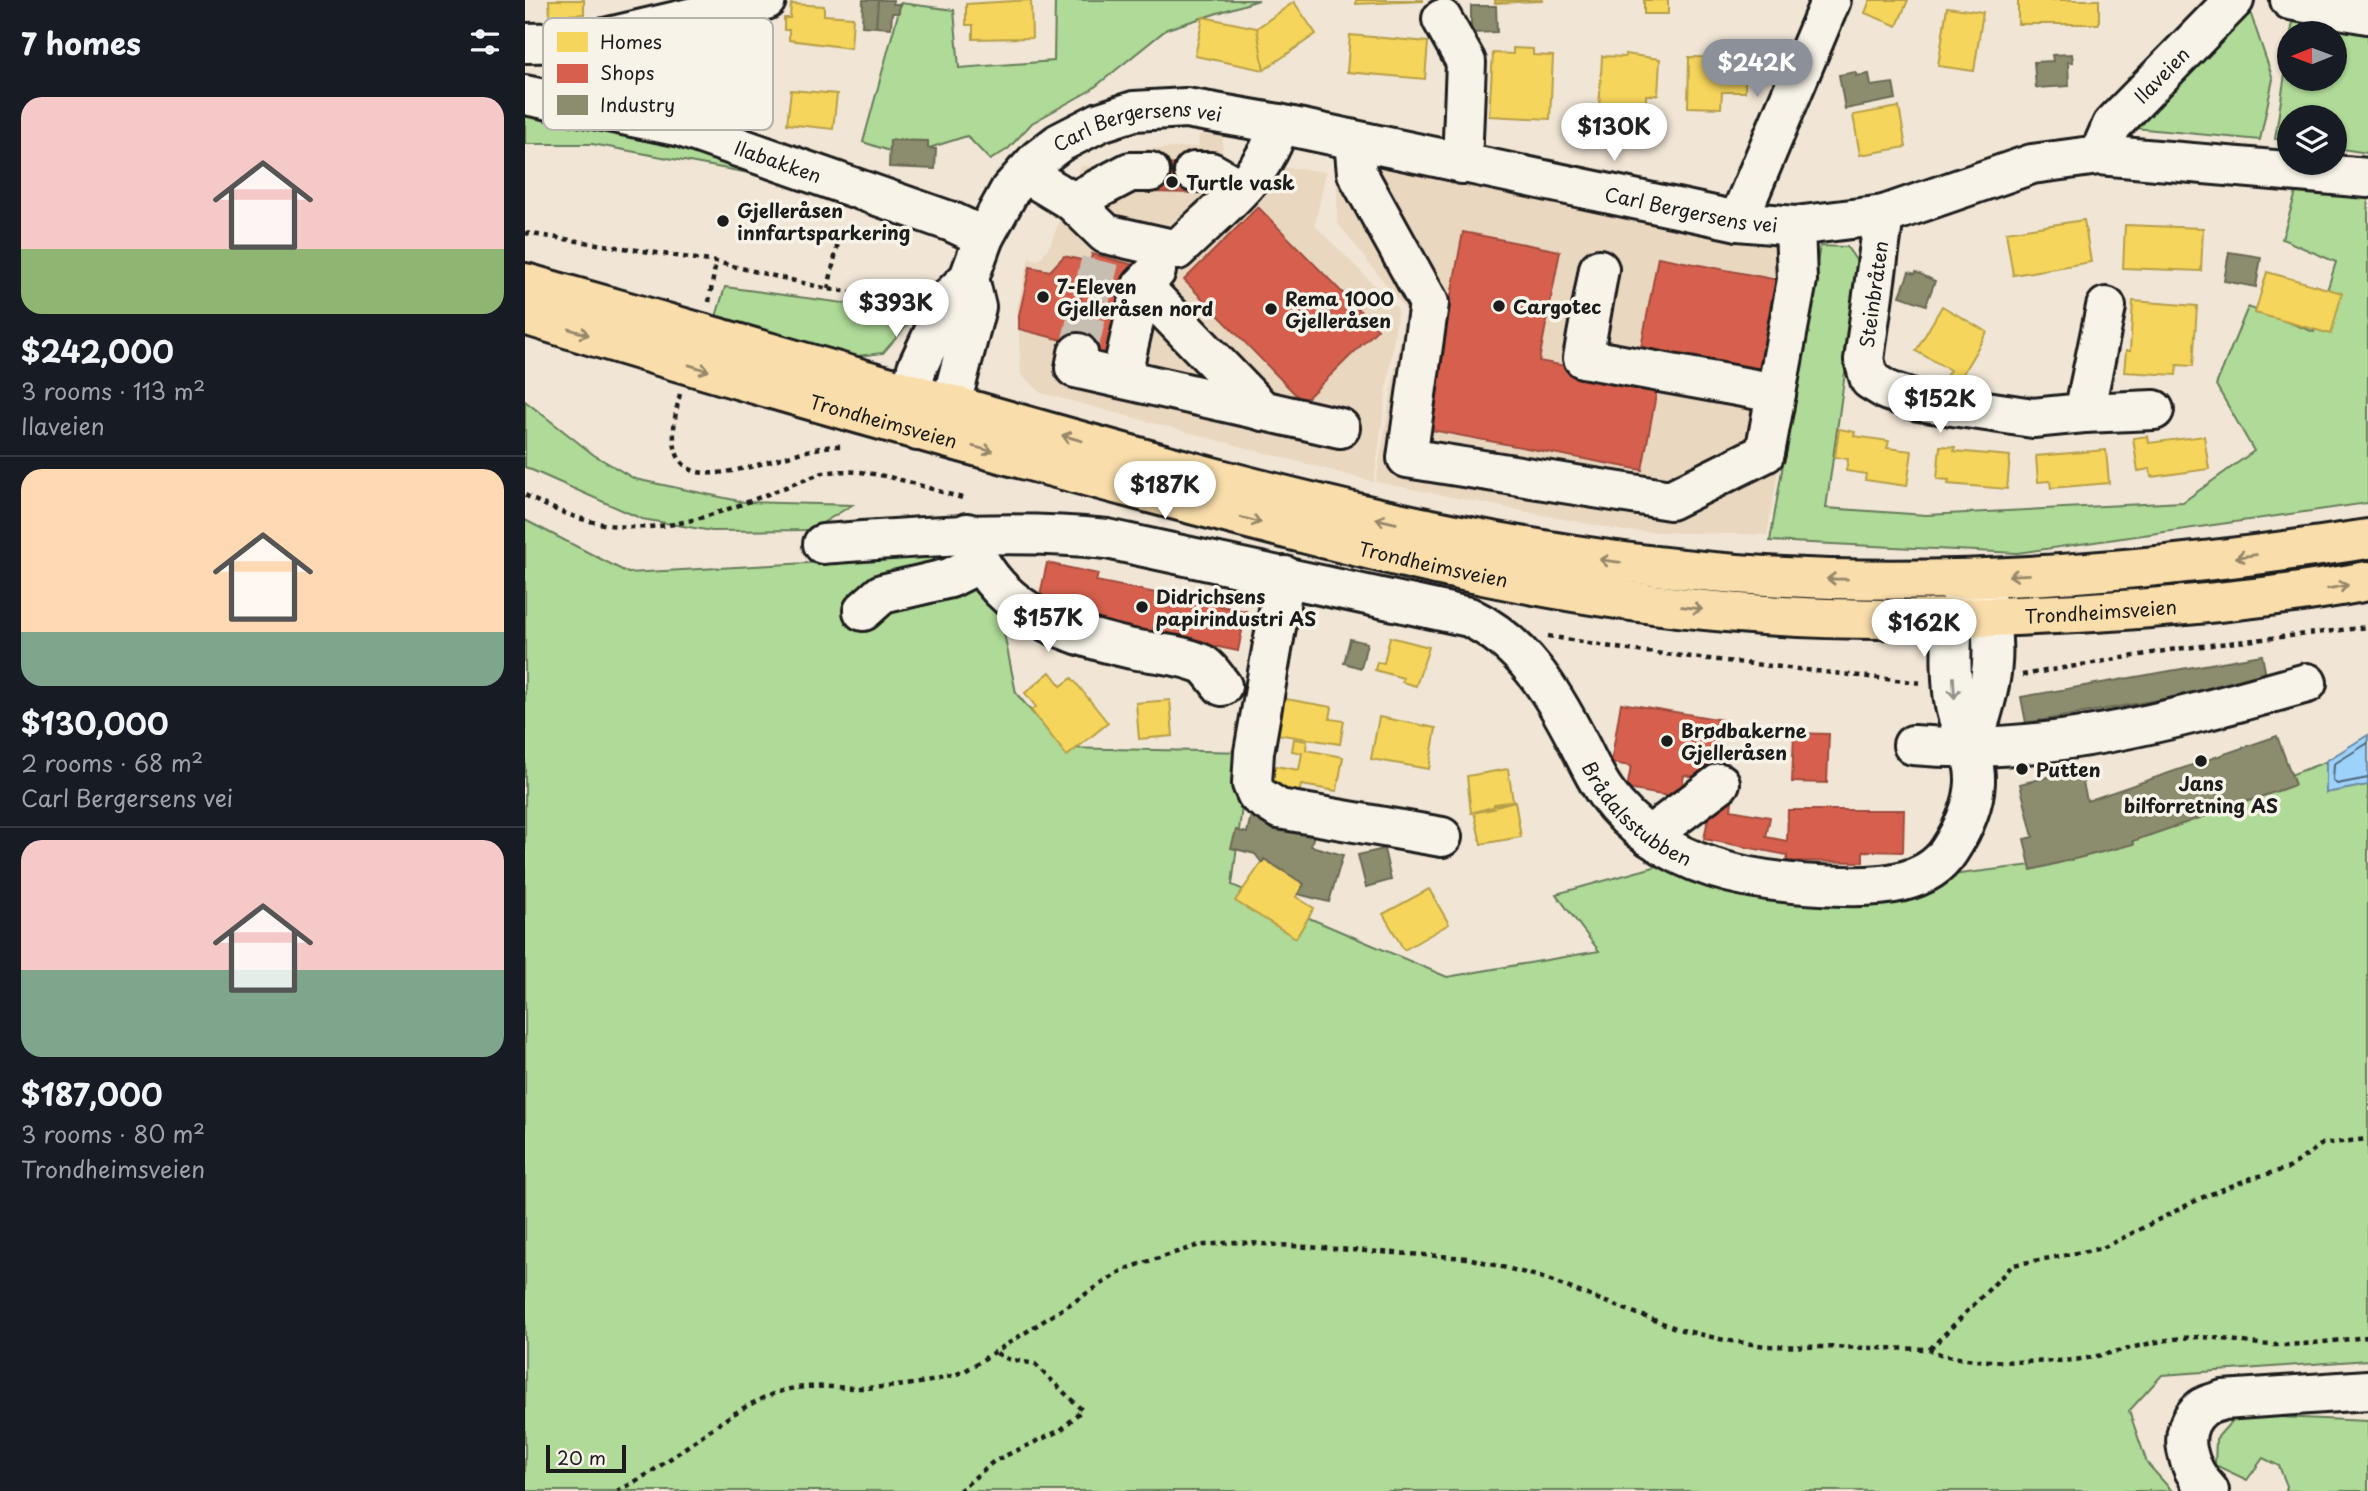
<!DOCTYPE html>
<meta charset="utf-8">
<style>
:root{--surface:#171b24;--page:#242831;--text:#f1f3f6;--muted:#9ea1a6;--line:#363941;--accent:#8c9099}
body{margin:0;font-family:"Playpen Sans",sans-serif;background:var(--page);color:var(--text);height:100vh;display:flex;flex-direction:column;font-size:26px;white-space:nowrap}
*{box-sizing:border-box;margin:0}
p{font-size:23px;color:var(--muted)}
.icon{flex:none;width:38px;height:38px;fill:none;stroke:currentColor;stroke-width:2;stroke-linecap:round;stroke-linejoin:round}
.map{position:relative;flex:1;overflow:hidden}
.details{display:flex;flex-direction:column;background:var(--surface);width:525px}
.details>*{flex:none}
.needle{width:46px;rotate:269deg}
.tools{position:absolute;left:1752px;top:21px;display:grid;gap:14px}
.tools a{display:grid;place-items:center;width:70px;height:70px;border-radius:50%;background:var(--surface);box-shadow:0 2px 5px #0004;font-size:35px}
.scale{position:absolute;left:21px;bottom:18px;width:80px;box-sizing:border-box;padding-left:7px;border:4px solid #1c1c1c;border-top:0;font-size:19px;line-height:24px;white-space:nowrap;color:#1c1c1c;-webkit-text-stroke:5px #f7f3e8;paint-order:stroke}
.price{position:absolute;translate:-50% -60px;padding:0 16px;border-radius:24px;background:#fff;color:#222;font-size:23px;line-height:46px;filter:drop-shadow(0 2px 4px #0008)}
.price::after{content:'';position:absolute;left:50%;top:42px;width:21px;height:16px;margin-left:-10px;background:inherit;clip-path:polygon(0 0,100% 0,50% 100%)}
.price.active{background:var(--accent);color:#fff}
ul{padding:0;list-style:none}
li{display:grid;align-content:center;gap:14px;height:371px;padding:0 21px}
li+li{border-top:2px solid var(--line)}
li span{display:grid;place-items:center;height:217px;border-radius:21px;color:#555}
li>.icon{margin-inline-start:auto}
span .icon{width:126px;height:126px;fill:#fffc;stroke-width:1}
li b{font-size:30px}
h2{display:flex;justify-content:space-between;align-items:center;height:84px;padding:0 21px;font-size:30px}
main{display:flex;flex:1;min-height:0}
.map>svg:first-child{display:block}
.built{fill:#ead7c0}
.green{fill:#afda97;stroke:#667b5a;stroke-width:2}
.water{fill:#9dd2fb;stroke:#6989a2;stroke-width:2}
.homes{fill:#f6d55c;stroke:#b59e49;stroke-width:2}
.shops{fill:#d6604d;stroke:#9e4c3e;stroke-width:2}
.industry{fill:#8c8c6e;stroke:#6a6a55;stroke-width:2}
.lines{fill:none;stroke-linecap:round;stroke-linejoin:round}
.shore{stroke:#506575;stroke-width:2}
.minor-tunnel{stroke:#c6beb1;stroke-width:38;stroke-dasharray:38 19;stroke-linecap:butt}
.minor-casing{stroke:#1c1c1c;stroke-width:44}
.highway-casing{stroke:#1c1c1c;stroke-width:44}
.path{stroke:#1c1c1c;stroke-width:4.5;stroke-dasharray:5 5;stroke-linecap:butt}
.minor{stroke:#f7f3e8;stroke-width:38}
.highway{stroke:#f9deab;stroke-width:38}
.oneway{stroke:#96876b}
.oneway2{stroke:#94928c}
.poi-dot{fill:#1c1c1c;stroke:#f7f3e8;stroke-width:2.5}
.labels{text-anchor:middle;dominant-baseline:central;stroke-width:7;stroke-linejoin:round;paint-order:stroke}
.street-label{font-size:19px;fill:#1c1c1c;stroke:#f7f3e8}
.poi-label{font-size:19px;font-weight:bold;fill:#1c1c1c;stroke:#f7f3e8;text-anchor:start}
.key{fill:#f7f3e8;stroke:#b5b2ab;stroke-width:2}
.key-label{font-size:19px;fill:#1c1c1c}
</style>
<main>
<section class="details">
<h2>7 homes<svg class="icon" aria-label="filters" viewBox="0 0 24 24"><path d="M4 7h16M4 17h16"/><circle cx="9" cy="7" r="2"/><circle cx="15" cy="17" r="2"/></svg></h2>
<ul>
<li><span style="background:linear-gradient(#f6c9c9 70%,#8fb573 0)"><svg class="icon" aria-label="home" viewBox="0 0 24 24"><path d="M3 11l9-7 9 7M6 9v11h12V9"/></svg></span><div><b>$242,000</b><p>3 rooms · 113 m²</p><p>Ilaveien</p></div></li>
<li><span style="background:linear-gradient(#ffd9b3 75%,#7fa58c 0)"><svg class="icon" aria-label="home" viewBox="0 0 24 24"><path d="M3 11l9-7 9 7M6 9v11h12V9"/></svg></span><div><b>$130,000</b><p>2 rooms · 68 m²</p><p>Carl Bergersens vei</p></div></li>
<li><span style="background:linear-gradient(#f6c9c9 60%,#7fa58c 0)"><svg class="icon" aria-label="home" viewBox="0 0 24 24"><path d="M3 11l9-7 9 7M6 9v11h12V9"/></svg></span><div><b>$187,000</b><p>3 rooms · 80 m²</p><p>Trondheimsveien</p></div></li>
</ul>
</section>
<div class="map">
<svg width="1843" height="1491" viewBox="0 0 1843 1491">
<rect width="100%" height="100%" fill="#f1e6d6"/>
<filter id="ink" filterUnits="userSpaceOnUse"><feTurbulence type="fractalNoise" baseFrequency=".0143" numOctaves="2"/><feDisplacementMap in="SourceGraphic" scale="14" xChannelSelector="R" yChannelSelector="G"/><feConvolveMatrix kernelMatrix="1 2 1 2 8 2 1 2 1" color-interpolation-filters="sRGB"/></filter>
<g filter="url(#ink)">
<path class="built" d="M698,134L697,158L703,167L774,168L801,172L790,225L873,309L849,482L516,393L496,375L492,308L504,258L514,260L525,245L556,166L589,167L599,156L610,149L673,147L674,135Z
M812,161L854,165L1162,228L1293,242L1242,535L1099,531L851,482L880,309L812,222Z"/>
<path class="green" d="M530,0H734L642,29L566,90L507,123L483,149L465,160L442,136L379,156L338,142L376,3L429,10L434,68L529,61Z
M1723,6L1748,79L1735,140L1598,127Z
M1769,16L1843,28V153L1810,148V117H1764V141L1750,139L1764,48V79H1810V33H1766Z
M0,109L133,132L240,176L67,144H0Z
M1773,186L1843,198V503L1492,553L1245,541L1295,246L1322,247L1335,266L1301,508L1401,515L1658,502L1729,451L1691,385L1723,307L1789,332L1811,262L1757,239Z
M200,287L393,313L358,353L315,358L190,320Z
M0,401L69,455L110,479L219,502L327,505L286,530L187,531L117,519L0,467Z
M0,520L103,573L463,553L491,693L537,748L724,752L707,885L922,977L1074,951L1031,894L1140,864L1370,882L1532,862L1843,746V1360L1637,1375L1604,1411L1622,1463L1647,1491H0Z
M1712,1415L1843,1421V1491H1761L1762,1486L1754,1466L1738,1458L1722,1480L1690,1465L1691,1439Z"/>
<path class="water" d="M1843,735V785L1801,793V761Z"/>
<path class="homes" d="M24,0H59V14L25,16Z
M506,0L507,38L448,39V25H441V4Z
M831,0H898V1L831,4Z
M970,0H1017V1L970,3Z
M1119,0H1143V14H1119Z
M1345,0H1383L1372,26L1340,13Z
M1493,0H1574V24H1493Z
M769,2L791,34L739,70L732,28Z
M266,4L299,6V15L328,17L326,48L264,40V30H259V18H265Z
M1422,7L1458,12L1449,71L1413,66Z
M678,17L732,28L739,70L670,56Z
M825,35L903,42L900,79L822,72Z
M988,48L1008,49V55L1028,56L1025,119L964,116L968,53L988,54Z
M1100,54L1135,59L1133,95H1121V104L1100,103V111L1074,110L1077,56L1100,57Z
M1164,57L1220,58V92H1197L1196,108L1163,107Z
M266,90L312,94L308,129L262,124Z
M1374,107L1381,147L1335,155L1328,115Z
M1559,220L1566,262L1488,275L1481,232Z
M1600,225L1678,228L1676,271L1598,268Z
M1742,272L1817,293L1806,334L1730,313Z
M1608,301L1672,306L1668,366L1652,365L1651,375L1599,372L1601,351H1605Z
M1417,306L1462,332L1430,387L1418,381L1425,370L1391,351Z
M1314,429L1330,432L1329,436L1364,441L1362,448L1387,451L1382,486L1340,480L1341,474L1321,471L1323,459L1310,457Z
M1623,436L1624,443L1679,436L1684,469L1626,477L1625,469L1613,471L1608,438Z
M1415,446L1430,447L1429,451L1485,456L1482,489L1423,484L1424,480L1412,479Z
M1581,450L1584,483L1526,488L1525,481L1513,482L1511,456Z
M865,637L904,647L891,686L877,682L878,678L850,670L852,662L859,663Z
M525,672L536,686L547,678L583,723L542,756L506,710L511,707L500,693Z
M755,698L807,707L805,719L819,721L815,744L745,733Z
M645,700L648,736L614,739L611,703Z
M854,717L911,728L904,769L846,759Z
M769,739L782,741L781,750L818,757L812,791L776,785L773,798L746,793L750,766L774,770L777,753L767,751Z
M983,769L988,801L969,804V809L946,813L942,776Z
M990,801L996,837L956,844L949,812Z
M739,859L779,884L771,897L789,908L771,938L710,901Z
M904,889L924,924L879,950L858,914Z"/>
<path class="shops" d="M626,164L670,165L669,193L625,192Z
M733,207L853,329L778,402L659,280Z
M938,232L1035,251L1014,361L1133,384L1117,470L901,429Z
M567,254L609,265L585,360L543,350Z
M539,256L565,262L545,342L494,329V315L505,267L525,271Z
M1133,257L1253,280L1235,375L1115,353Z
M522,563L573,574L571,581L721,611L713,651L591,626L546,620L548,611L513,604Z
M1096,703L1198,720L1188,780L1159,775L1155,798L1102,789L1106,766L1086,763Z
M1269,733L1304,734L1302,783L1267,782Z
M1187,798L1207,801L1206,810L1245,817L1241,837L1262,841L1263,810H1379L1378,852L1338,851V862L1262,861V855L1179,839Z"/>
<path class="industry" d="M338,0H353L351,27L337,26Z
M353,0H368V4H374V13H367L366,28L351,27Z
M946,6H971L972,32L946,33Z
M1547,54L1548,62H1543L1544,86L1511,88L1509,62L1528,61L1527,55Z
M1331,72V76L1344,74L1346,86L1368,83L1371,99L1320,109L1314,75Z
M365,140L403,141V148L411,149L410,169L364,167Z
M1704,252L1736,257L1731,287L1699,281Z
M1384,272L1390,274L1391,272L1410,281L1401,305L1375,296Z
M825,639L842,643L836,668L819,663Z
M1737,655L1742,681L1501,723L1496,697Z
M1752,736L1770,785L1608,841L1609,844L1506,870L1499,839L1508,837L1495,784L1555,769L1562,801Z
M726,815L790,830L786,846L818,855L804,902L773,894L779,884L739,859L737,863L730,854L706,848L711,830L722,833Z
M859,849L866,880L841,887L833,855Z"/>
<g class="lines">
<path class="shore" d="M1843,743L1809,764L1808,780L1812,784L1843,778"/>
<path class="minor-tunnel" d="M553,353L576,257"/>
<g class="minor-casing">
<g id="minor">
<path d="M1765,0L1843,14"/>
<path d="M917,19L941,62L937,164"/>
<path d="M0,43L63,42L241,0"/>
<path id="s1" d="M0,95L156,127L427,222L459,237"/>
<path d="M829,141L832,173L904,303L882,458L1145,500L1240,453L1272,280L1270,226"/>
<path id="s2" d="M1574,155L1587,125L1709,0"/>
<path d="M669,172H686L714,188"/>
<path d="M500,173L548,202L581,234L652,250C690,212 741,177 754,124"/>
<path d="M548,202L605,172H625"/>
<path d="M1359,215L1339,360L1345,380L1363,391L1394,401L1508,418L1559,413L1581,307"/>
<path d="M1213,221L1306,0"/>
<path d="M1074,269L1058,358L1251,393"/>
<path id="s3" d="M444,278L451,307L426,404L393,431L386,392L392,368L426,296L444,278L459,237L485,190L513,159L534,143L575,122L609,111L661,108L754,124L1213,221L1270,226L1359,215L1507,164L1574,155L1843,178"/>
<path d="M617,286L738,411"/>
<path d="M553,353L550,368L815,428"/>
<path d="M596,378L617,286L631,271"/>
<path d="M1559,413L1629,410"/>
<path d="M442,533C468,610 533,632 607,649C628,653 655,654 675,663C683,666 691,679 697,686"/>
<path id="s4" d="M298,544C394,537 487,529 582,539L944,617C998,643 1027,691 1053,742C1062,759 1070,778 1081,793C1137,870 1230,884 1318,886C1354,887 1402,885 1424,851C1437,831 1449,806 1450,782C1451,755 1435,731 1430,706C1426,685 1425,641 1429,621C1431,610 1442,598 1447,588"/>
<path d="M760,576L729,752L727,784L732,795L754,809L917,837"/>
<path d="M338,611L357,594L425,578L453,564"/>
<path d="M1388,745C1521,757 1656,718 1782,683"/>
<path d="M1445,749C1467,689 1477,647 1456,585"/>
<path d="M1124,836L1195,783"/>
<path d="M1684,1491C1664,1470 1648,1431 1677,1408C1682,1404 1691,1403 1698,1400L1843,1390"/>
</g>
</g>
<g class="highway-casing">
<g id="highway">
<path d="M0,283C164,329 328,376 491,423C728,490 965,555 1212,574C1422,590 1635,571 1843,539"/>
<path id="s5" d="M0,315C208,380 417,438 628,494C816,544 1008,595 1202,612C1319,623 1434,619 1552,613C1650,607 1746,599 1843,581"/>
</g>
</g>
<path class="path" d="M0,233L191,262L303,289L391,300
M303,289L314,238
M184,302L191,262
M155,394C118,537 257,442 319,446
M0,495C119,559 182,515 298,473C346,465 395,487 441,499
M1023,636L1104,650L1397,683
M1497,675L1651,649L1843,627
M1405,1349L1488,1265L1578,1248L1676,1198L1724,1179L1764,1168L1797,1144L1843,1139
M92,1491C146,1466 189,1418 245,1395C276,1382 304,1388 335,1388C370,1387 407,1384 440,1371L600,1269L671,1246L710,1242L943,1258L1012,1276L1153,1329L1199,1340L1241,1346L1405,1349C1423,1365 1531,1363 1557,1359C1596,1352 1633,1338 1673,1337C1699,1337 1726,1345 1752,1345C1783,1345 1813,1340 1843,1337
M434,1491L469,1461L536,1430L557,1410L510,1364L483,1359L469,1352"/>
<use href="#minor" class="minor"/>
<use href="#highway" class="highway"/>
</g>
<defs><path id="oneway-shaft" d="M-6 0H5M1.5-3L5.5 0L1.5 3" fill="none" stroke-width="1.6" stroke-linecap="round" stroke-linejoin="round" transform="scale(1.75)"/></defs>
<g class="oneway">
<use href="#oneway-shaft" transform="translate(54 332) rotate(17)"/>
<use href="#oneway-shaft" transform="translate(174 368) rotate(17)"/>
<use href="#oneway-shaft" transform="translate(547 438) rotate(-164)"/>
<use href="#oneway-shaft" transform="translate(458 449) rotate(15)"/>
<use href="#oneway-shaft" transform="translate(726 520) rotate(15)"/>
<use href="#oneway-shaft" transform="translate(861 521) rotate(-167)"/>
<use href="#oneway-shaft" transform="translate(1721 556) rotate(173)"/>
<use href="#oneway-shaft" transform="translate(1085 561) rotate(-173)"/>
<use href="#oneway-shaft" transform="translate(1494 575) rotate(177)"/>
<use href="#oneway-shaft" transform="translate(1312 579) rotate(-179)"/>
<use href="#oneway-shaft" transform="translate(1813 587) rotate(-10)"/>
<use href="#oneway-shaft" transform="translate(1167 608) rotate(7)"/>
</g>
<use class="oneway2" href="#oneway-shaft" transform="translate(1429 688) rotate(87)"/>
</g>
<g class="poi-dot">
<circle cx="647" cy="182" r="7"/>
<circle cx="198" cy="221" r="7"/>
<circle cx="518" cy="297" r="7"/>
<circle cx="974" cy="306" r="7"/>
<circle cx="746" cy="309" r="7"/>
<circle cx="617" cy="607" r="7"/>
<circle cx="1142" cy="741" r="7"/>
<circle cx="1676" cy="761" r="7"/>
<circle cx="1497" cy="769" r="7"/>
</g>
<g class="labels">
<g class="street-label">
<text stroke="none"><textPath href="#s2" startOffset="103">Ilaveien</textPath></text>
<text stroke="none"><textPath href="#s3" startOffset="590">Carl Bergersens vei</textPath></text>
<text stroke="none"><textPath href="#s1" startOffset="262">Ilabakken</textPath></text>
<text stroke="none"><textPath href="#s3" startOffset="1157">Carl Bergersens vei</textPath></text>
<text transform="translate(1348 294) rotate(-82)">Steinbråten</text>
<text stroke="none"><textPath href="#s5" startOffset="374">Trondheimsveien</textPath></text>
<text stroke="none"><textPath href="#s5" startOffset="942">Trondheimsveien</textPath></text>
<text stroke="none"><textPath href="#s5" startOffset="1614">Trondheimsveien</textPath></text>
<text stroke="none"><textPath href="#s4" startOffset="919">Brådalsstubben</textPath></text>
</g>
<g class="poi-label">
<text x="661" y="182">Turtle vask</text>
<text x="212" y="210">Gjelleråsen<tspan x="212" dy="22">innfartsparkering</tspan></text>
<text x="532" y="286">7-Eleven<tspan x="532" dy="22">Gjelleråsen nord</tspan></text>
<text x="760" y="298">Rema 1000<tspan x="760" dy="22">Gjelleråsen</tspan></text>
<text x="988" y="306">Cargotec</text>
<text x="631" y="596">Didrichsens<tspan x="631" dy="22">papirindustri AS</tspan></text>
<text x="1156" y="730">Brødbakerne<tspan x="1156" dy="22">Gjelleråsen</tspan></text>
<text x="1511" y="769">Putten</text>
<text x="1676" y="783" text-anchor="middle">Jans<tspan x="1676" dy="22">bilforretning AS</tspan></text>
</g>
</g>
<rect x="18" y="18" width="230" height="112" rx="10" class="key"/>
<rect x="32" y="32" width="31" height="20" fill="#f6d55c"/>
<rect x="32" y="64" width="31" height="19" fill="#d6604d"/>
<rect x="32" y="95" width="31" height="20" fill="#8c8c6e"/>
<g class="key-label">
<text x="75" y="49">Homes</text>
<text x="75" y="80">Shops</text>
<text x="75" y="112">Industry</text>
</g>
</svg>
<div class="tools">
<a><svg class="needle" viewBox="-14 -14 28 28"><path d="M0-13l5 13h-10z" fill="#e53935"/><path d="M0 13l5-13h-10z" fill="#9ea1a6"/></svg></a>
<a><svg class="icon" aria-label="layers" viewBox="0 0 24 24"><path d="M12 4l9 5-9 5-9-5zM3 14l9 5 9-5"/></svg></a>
</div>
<div class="scale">20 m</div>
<b class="price active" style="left:1232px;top:99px">$242K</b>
<b class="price" style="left:1089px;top:163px">$130K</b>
<b class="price" style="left:371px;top:339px">$393K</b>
<b class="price" style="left:1415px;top:435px">$152K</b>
<b class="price" style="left:640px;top:521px">$187K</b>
<b class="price" style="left:523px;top:654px">$157K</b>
<b class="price" style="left:1399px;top:659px">$162K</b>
</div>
</main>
